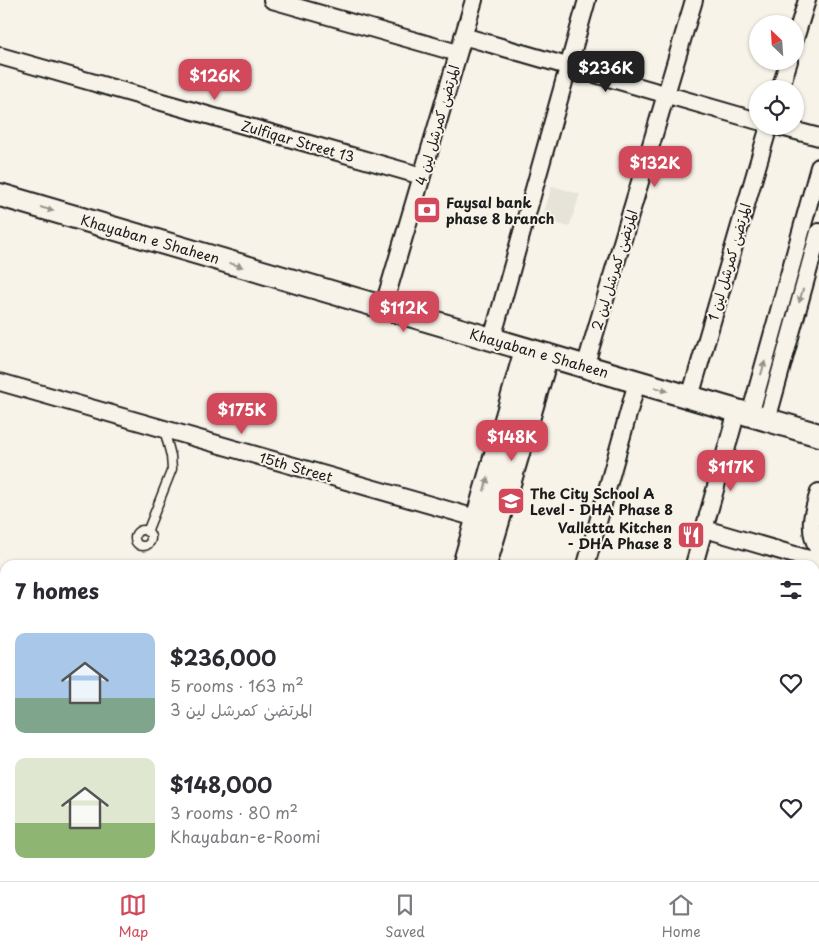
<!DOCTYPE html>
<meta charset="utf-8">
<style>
:root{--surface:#fff;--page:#f7f7f7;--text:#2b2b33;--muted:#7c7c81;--line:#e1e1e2;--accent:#d1495b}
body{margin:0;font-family:"Playpen Sans","Playpen Sans Arabic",sans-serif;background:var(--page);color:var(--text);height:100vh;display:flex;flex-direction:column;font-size:19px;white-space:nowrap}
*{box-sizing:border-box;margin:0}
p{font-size:16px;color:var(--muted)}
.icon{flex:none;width:28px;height:28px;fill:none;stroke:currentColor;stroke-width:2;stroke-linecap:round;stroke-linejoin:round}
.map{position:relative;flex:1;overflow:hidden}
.details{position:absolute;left:0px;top:560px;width:820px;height:321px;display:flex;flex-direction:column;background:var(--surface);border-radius:15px 15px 0 0;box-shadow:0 1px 4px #0004}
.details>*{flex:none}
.needle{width:32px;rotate:335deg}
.fabs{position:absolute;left:749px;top:15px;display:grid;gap:10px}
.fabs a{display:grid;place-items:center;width:55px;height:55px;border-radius:50%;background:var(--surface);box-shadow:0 1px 4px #0004;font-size:25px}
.price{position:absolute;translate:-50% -42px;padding:0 11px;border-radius:10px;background:var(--accent);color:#fff;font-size:16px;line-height:32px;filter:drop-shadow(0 1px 2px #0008)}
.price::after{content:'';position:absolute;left:50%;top:30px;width:15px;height:11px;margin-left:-8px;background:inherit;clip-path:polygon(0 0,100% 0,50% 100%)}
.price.current{background:#222;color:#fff}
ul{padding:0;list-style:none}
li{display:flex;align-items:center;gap:15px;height:125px;padding:0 15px}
li span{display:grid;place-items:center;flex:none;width:140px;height:100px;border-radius:10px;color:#555}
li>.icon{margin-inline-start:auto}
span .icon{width:60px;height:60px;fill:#fffc;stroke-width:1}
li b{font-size:21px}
h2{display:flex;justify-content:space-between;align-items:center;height:60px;padding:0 15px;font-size:21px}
.dock{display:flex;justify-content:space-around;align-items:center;height:70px;border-top:1px solid var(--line);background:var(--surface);font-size:14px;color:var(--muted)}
.dock a{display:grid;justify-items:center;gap:2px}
.dock .current{color:var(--accent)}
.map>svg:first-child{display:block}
.built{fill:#e6e3d9}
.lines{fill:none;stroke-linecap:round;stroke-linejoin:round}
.lane-casing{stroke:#1c1c1c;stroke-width:11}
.street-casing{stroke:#1c1c1c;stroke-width:20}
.secondary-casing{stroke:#1c1c1c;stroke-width:26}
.lane{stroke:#f7f3e8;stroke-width:8}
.street{stroke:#f7f3e8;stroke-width:16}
.secondary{stroke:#f7f3e8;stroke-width:22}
.oneway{fill:#94928c}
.labels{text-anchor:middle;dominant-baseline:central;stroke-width:4;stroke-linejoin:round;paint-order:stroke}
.street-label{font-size:14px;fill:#1c1c1c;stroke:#f7f3e8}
.poi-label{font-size:14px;font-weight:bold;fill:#1c1c1c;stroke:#f7f3e8;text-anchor:start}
</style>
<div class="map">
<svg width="819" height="881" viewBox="0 0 819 881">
<rect width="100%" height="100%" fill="#f7f3e8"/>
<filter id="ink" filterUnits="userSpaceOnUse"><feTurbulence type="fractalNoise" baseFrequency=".02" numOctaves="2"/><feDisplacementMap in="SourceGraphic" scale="10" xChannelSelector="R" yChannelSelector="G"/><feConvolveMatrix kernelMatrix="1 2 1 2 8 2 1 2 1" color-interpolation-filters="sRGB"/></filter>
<g filter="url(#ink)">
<path class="built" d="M552,186L580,194L569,227L542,219Z"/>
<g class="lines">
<g class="lane-casing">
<path id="lane" d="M135 538a8 8 0 1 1 16 0a8 8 0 1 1-16 0Z
M147,532L172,469L171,456L164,429"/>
</g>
<g class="street-casing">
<path id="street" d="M272,0L458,53
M463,36L758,121
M795,39L807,0
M0,56L422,176
M780,89L789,61
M777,126L819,137
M383,308L474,0
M492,339L587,0
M585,367L694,0
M0,382L476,518
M690,397L769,126
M750,415L819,167
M767,420L819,232
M819,492C812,514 807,530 819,551
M705,529L819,562
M586,565L637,382
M694,565L737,411
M0,624L5,625
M815,675L819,676
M815,781L819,783
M0,865L5,866
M38,876L55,881
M760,876L777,881"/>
</g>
<g class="secondary-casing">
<path id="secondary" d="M0,195L819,435
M464,565L526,350
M485,565L547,355
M374,881L375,876
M395,881L396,876"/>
</g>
<use href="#lane" class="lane"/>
<use href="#street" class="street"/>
<use href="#secondary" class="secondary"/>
</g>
<defs><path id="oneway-solid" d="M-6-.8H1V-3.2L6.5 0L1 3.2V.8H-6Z" transform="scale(1.25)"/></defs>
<g class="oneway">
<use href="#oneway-solid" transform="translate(47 209) rotate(16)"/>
<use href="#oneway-solid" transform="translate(236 265) rotate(16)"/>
<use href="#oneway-solid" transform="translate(801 296) rotate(106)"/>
<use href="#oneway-solid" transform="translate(763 368) rotate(-74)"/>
<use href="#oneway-solid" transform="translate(661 389) rotate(16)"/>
<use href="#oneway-solid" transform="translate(486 484) rotate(-74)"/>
</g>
</g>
<defs>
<g id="bank-square" transform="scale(1.4375)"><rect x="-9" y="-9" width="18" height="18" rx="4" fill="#d1495b" stroke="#f7f3e8"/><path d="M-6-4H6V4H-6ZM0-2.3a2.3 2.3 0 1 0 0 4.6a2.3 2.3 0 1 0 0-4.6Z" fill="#fff"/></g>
<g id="school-square" transform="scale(1.4375)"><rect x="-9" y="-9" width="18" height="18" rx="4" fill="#d1495b" stroke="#f7f3e8"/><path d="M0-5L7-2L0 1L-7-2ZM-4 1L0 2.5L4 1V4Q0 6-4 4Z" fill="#fff"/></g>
<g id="restaurant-square" transform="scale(1.4375)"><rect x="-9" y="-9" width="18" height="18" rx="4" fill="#d1495b" stroke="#f7f3e8"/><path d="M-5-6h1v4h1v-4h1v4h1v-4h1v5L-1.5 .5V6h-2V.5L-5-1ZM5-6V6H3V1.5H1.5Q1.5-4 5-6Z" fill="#fff"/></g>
</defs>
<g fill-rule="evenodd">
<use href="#bank-square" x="427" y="210"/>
<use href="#school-square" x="511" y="501"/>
<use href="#restaurant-square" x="691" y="535"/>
</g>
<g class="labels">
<g class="street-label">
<text transform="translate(437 125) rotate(-74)">المرتضیٰ کمرشل لین 4</text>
<text transform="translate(298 141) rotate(16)">Zulfiqar Street 13</text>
<text transform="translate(150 239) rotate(16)">Khayaban e Shaheen</text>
<text transform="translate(729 262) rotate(-74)">المرتضیٰ کمرشل لین 1</text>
<text transform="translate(614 270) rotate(-73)">المرتضیٰ کمرشل لین 2</text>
<text transform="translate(539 353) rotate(16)">Khayaban e Shaheen</text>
<text transform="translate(296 467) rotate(16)">15th Street</text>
</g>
<g class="poi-label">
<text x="446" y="202">Faysal bank<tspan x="446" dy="16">phase 8 branch</tspan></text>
<text x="530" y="493">The City School A<tspan x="530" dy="16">Level - DHA Phase 8</tspan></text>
<text x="672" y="527" text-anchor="end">Valletta Kitchen<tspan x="672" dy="16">- DHA Phase 8</tspan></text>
</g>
</g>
</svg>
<div class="fabs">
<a><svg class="needle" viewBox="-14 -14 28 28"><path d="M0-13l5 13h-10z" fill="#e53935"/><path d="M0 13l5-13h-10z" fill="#7c7c81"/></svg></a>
<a><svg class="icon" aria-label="locate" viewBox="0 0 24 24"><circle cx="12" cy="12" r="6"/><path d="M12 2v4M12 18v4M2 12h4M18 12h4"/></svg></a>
</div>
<b class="price current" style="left:606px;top:93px">$236K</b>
<b class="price" style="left:215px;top:101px">$126K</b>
<b class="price" style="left:655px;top:188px">$132K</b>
<b class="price" style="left:404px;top:333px">$112K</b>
<b class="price" style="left:242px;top:435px">$175K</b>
<b class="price" style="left:512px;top:462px">$148K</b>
<b class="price" style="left:731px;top:492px">$117K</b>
<section class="details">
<h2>7 homes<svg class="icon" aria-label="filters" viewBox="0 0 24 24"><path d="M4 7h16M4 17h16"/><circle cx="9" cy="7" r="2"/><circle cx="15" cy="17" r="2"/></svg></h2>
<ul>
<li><span style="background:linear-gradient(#a9c7e8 65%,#7fa58c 0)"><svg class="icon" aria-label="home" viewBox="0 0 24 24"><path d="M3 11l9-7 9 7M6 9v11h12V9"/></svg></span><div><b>$236,000</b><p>5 rooms · 163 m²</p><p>المرتضیٰ کمرشل لین 3</p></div><svg class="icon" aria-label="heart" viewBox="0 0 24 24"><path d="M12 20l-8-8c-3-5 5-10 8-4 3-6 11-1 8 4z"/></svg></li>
<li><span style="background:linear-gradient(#dfe7d0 65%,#8fb573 0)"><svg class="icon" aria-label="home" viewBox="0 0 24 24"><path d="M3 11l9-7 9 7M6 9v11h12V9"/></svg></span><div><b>$148,000</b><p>3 rooms · 80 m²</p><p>Khayaban-e-Roomi</p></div><svg class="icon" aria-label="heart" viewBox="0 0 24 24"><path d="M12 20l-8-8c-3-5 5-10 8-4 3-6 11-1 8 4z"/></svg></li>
</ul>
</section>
</div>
<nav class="dock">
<a class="current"><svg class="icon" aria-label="map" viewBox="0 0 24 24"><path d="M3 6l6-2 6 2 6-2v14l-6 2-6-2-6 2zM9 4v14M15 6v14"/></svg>Map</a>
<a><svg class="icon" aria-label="saved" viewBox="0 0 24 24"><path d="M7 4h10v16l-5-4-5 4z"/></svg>Saved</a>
<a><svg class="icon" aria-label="home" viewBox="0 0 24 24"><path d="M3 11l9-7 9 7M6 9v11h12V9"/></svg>Home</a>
</nav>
